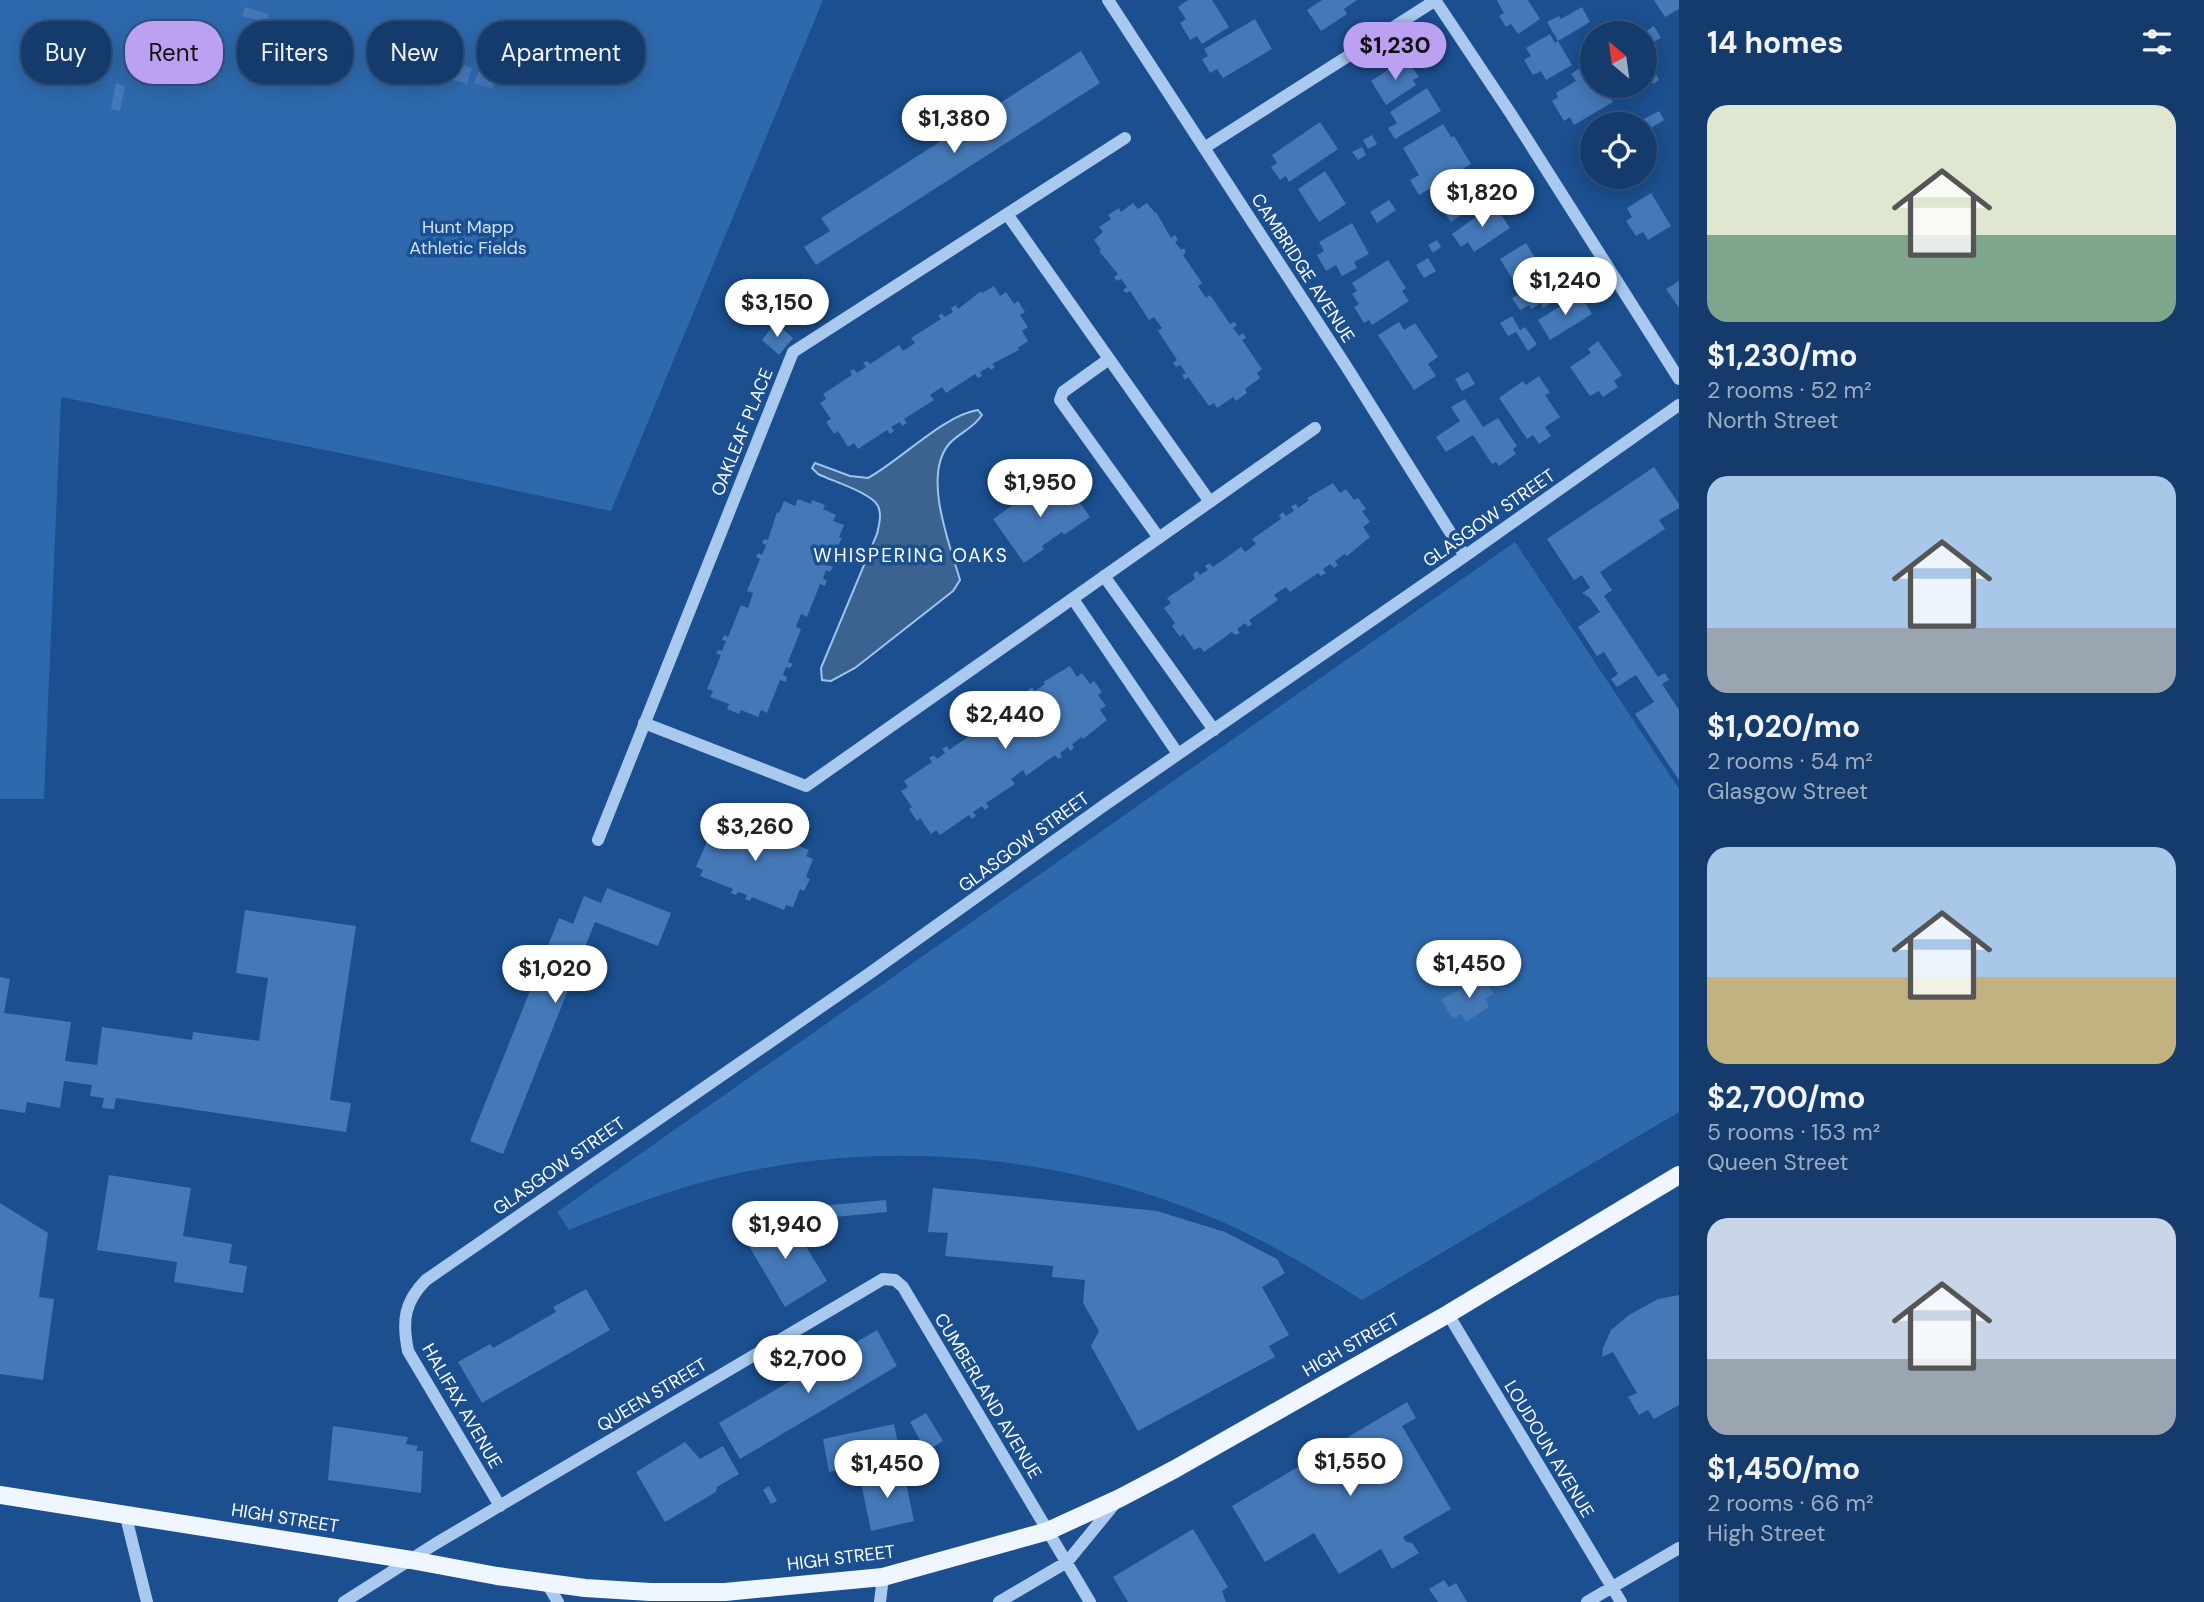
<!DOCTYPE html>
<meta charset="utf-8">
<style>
:root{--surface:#143b6b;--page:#1d4271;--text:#f1f3f6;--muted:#9dadc1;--line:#33557e;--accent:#bca0f2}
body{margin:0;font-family:"DM Sans",sans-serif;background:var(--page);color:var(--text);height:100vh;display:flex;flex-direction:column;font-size:26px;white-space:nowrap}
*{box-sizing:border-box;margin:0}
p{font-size:23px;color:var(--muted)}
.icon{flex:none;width:38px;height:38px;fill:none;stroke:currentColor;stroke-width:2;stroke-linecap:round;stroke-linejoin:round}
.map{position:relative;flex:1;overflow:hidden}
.panel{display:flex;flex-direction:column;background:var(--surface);width:525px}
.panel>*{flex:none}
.guide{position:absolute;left:21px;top:21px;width:665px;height:63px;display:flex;gap:14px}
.needle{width:46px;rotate:331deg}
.tools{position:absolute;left:1580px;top:21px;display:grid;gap:14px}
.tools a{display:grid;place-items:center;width:77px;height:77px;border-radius:50%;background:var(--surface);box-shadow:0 4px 18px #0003,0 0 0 2px var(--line);font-size:35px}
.price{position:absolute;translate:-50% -60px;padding:0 16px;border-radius:24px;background:#fff;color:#222;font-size:23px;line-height:46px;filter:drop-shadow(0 2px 4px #0008)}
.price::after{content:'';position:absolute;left:50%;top:42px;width:21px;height:16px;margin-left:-10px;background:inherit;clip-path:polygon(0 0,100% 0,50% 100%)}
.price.on{background:var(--accent);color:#111}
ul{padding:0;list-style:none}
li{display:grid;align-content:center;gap:14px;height:371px;padding:0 28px}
li span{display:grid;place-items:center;height:217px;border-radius:21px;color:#555}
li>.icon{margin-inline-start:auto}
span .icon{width:126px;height:126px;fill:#fffc;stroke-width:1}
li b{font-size:30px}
h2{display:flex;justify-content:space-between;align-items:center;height:84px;padding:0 28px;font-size:30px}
.pill{padding:0 24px;border-radius:28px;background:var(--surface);box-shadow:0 4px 18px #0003,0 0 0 2px var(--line);font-size:24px;line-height:63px}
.pill.on{background:var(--accent);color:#111}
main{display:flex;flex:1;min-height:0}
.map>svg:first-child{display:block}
.green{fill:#2e69ad}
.water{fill:#3c6290;stroke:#9cc4f0;stroke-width:2}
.building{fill:#4478b7}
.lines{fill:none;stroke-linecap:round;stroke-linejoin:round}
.minor{stroke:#a9c9ee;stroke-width:12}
.major{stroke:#f0f6ff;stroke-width:18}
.labels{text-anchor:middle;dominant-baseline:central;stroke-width:7;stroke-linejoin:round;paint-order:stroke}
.park-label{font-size:18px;fill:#cfe3fa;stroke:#1b4f8f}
.street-label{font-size:18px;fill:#fff;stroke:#1b4f8f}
.neighbourhood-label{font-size:19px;letter-spacing:2px;fill:#fff;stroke:#1b4f8f}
</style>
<main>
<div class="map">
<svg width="1679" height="1602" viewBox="0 0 1679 1602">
<rect width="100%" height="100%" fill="#1b4f8f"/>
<path class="green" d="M0,0H823L611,511L345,454L61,397L44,799H0Z
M1515,542L1679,789V1112L1362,1300C1314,1270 1266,1240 1213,1218C1058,1153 877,1137 714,1179C664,1192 617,1210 569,1230L557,1212Z"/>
<path class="water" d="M978,410L982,415C974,428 959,433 949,444C922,476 950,545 960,580L953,591L855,668L831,681L822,680L821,668L877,534C879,525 882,515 878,506C872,493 832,481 818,474L812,468L815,463L850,476L868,478C901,460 944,415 978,410Z"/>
<path class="building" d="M1188,0H1212L1229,27L1202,44L1197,36L1190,40L1180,23L1186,19L1178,7Z
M1322,0H1357L1344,9L1347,14L1321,31L1307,10Z
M1498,0H1528L1540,19L1518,34L1511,24L1506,27L1499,16L1504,13L1497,1Z
M1654,0H1679V9L1665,17Z
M245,7L269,14L267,23L242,16Z
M1582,7L1590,22L1558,41L1547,22L1559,16L1561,19Z
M1255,19L1272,49L1223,78L1217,69L1210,73L1202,59L1208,56L1204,49Z
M1654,26L1661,38L1645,47V32Z
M1550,34L1555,43L1558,41L1572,65L1546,80L1541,71L1533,75L1524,60L1531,56L1526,48Z
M400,47L472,68L467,84L396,63Z
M1081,51L1100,83L816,265L804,247L830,231L821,218Z
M1592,60V86H1603L1613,102L1574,125L1570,117L1564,121L1552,101L1558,97L1556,93L1576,81L1571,74Z
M1401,61L1404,66L1409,63L1419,77L1413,80L1416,85L1386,105L1371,81Z
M1654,70L1659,80L1653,84L1648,74Z
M479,71L497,77L492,89L474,83Z
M116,83L125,86L120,111L111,109Z
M1427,88L1441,111L1395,139L1388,128L1397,123L1390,112Z
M1659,111L1664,120L1646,131L1645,124L1640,121Z
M1320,122L1338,149L1289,182L1286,176L1280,180L1271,167L1277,163L1272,155Z
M1443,124L1451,137L1454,136L1471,164L1419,195L1410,180L1419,175L1403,148Z
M1592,133V175L1589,177L1582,166L1588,162L1579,149L1586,144L1583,139Z
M1372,135L1377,144L1368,149L1363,140Z
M1362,147L1366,155L1358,160L1352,152Z
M1325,171L1346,204L1319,222L1298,189Z
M1474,176L1479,183L1482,181L1492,195L1451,222L1445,214L1456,206L1448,193Z
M1651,193L1671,226L1648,240L1643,232L1636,236L1626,221L1632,217L1627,208Z
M1389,200L1396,210L1377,223L1370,212Z
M1133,203L1138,209L1147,203L1155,213L1156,212L1171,238L1175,235L1178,240L1175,242L1181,250L1184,248L1186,252L1183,255L1202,283L1198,286L1206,298L1210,295L1230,324L1234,322L1237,325L1233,328L1239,336L1243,333L1246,338L1242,340L1262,369L1257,373L1260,378L1245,389L1247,393L1236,401L1233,397L1217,408L1214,403L1209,406L1188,377L1185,380L1182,375L1186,373L1180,365L1176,367L1173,363L1177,360L1158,331L1162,328L1154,317L1149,320L1130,291L1126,293L1123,290L1127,287L1121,279L1117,281L1114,277L1118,274L1099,251L1101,250L1094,240L1103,232L1099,227L1111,219L1108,215L1119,208L1121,212Z
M1494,204L1510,228L1474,252L1468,242L1461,247L1452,234Z
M1352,223L1369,254L1354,262L1357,268L1342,276L1336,265L1326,271L1317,255L1324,251L1319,242Z
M1437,240L1441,247L1433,253L1428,245Z
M1526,243L1557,294L1552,297L1554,301L1543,308L1541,303L1531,309L1529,305L1520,310L1512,298L1521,293L1500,259Z
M1428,258L1436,271L1424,278L1416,265Z
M1388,260L1406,288L1402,291L1409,301L1372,325L1369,320L1364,323L1354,307L1359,304L1352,294L1357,291L1352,283Z
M1679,281V308L1666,289Z
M994,286L1000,296L1006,292L1014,304L1018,301L1025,312L1020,315L1028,327L1022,331L1028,341L1018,348L1019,350L992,364L995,367L991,370L989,367L980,372L982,376L978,378L975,374L946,393L942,387L930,395L934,400L904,419L907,423L902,426L900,422L891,427L894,431L890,434L887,430L858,449L854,443L848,447L838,431L834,434L826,422L831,419L820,403L826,399L823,394L852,375L850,371L854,369L857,373L866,367L863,363L867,361L870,364L899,345L903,351L915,343L911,338L941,319L938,316L942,313L945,317L953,312L951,308L956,305L958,309L981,291L982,293Z
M1580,294L1592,314L1550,340L1538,320Z
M1512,316L1520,330L1525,327L1537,344L1528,351L1516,332L1508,336L1500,323Z
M1399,322L1404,330L1415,323L1438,357L1428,364L1436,376L1414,390L1378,335Z
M775,323L793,338L779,355L762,340Z
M1598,341L1622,375L1614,381L1618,387L1603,397L1599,391L1590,396L1570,367L1591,353L1588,349Z
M1468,372L1475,384L1462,391L1455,379Z
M1539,376L1550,393L1545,395L1560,417L1545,427L1551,436L1539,444L1533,435L1527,439L1499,398L1523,381L1526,385Z
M1465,399L1483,427L1498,418L1517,446L1513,449L1516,454L1499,466L1496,462L1492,464L1473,435L1446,452L1436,437L1460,421L1451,407Z
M1654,467L1679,504V508L1659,520L1665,529L1600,572L1612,590L1604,596L1658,677L1665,673L1669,680L1662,684L1679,710V780L1635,714L1654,702L1636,675L1617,687L1611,679L1618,674L1604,652L1597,656L1578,627L1600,612L1590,598L1582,593L1590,588L1582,575L1574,580L1547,539Z
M1048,479L1052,484L1057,480L1071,500L1076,497L1090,517L1064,535L1062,532L1042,546L1044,549L1024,563L993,519L1013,505L1025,492L1026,494L1034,489L1037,494L1042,490L1040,485Z
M1333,483L1340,493L1346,489L1354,500L1358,498L1366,509L1362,511L1370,522L1363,527L1370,537L1347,556L1345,554L1335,561L1338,565L1334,568L1330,564L1323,569L1326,573L1321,576L1318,573L1290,592L1286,587L1274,595L1278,600L1249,620L1252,624L1248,627L1245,623L1237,629L1240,633L1235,635L1232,632L1204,652L1200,647L1194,650L1183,634L1180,637L1172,626L1175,623L1164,608L1171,603L1167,598L1195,579L1193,574L1197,571L1200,575L1208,570L1205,566L1210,563L1213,567L1241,547L1245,552L1256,544L1252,539L1281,519L1279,515L1283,512L1286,516L1294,511L1291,506L1296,504L1298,508L1309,500L1307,498Z
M798,499L811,504L812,500L825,505L823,509L836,515L833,521L844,525L839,537L842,538L828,565L833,567L830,572L826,570L823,579L827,580L825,586L820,584L807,617L801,614L796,627L801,629L788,662L793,664L790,668L786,667L783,675L787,677L786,682L780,680L767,713L761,710L758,717L741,710L739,714L727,709L729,704L710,697L713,691L707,689L721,655L716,654L718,650L722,651L726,641L722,640L724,635L728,637L741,605L748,608L753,593L747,591L760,559L756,557L758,553L762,555L766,545L762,543L764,539L768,540L777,512L779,513L784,501L795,506Z
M1070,666L1077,677L1082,673L1090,684L1094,681L1102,692L1098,695L1106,706L1100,710L1107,720L1083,739L1082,737L1072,744L1074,748L1070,751L1068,747L1060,753L1062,757L1058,759L1055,755L1026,776L1023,770L1011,779L1015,784L986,803L989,807L985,810L982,806L973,812L976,816L972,819L969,815L940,835L936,830L931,834L920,818L917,821L909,809L912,807L901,791L908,787L904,781L932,762L929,758L934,755L937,759L945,753L942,749L947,746L949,750L978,730L982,735L994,728L990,722L1019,702L1016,699L1020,696L1022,700L1031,694L1028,690L1032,687L1035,691L1045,684L1043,682Z
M724,816L758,829L759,825L764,827L762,831L772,835L774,831L778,833L777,837L809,850L806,856L813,859L806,877L810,879L804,891L800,889L793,907L786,905L784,910L752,897L750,901L745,899L747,895L738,892L736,895L731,893L733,889L700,876L703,870L696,867L716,820L722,822Z
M607,888L671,913L658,946L595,922L503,1154L470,1141L559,918L573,924L584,896L601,903Z
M245,910L356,926L330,1100L351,1103L346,1132L116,1098L114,1109L102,1108L104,1098L90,1096L92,1085L64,1081L60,1108L27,1102L25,1113L0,1109V977L10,979L4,1013L71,1022L65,1061L97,1065L102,1027L192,1040L193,1032L259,1041L268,978L236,973Z
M1482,976L1494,994L1485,999L1489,1007L1466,1022L1461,1014L1453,1019L1441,1000Z
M109,1175L191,1188L183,1236L232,1244L229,1263L247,1266L243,1293L174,1282L177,1262L97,1250Z
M933,1188L1157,1211L1225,1232L1277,1259L1285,1273L1262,1287L1289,1335L1269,1346L1275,1357L1138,1431L1091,1346L1099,1331L1083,1303L1085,1280L1052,1277L1053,1266L945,1256L948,1233L928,1232Z
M886,1200L887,1212L824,1218L798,1222L793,1225L788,1213H794V1203L800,1202L801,1212L809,1211V1207Z
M0,1203L48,1233L39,1297L54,1299L43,1380L0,1374Z
M793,1225L827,1281L785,1307L740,1231Z
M586,1289L610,1330L482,1403L458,1362L490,1344L493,1348L556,1312L553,1307Z
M1679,1295V1405L1654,1419L1648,1410L1639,1415L1628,1397L1637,1393L1613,1352L1602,1357L1603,1348L1611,1330L1629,1315L1658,1299Z
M877,1330L897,1366L740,1459L719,1423Z
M1407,1402L1416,1418L1402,1426L1451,1509L1403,1537L1406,1542L1412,1543L1419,1553L1392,1569L1381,1549L1339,1574L1314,1533L1265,1562L1232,1506Z
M926,1413L943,1441L926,1451L910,1422Z
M894,1424L901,1457L829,1472L823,1439Z
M333,1426L408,1437L406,1444L418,1446L416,1451H423L421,1493L328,1480Z
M685,1442L700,1459L723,1446L739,1474L717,1487L716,1492L665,1522L636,1472Z
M903,1469L914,1521L871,1531L860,1478Z
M769,1486L777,1501L771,1504L763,1490Z
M1193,1529L1228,1587L1222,1591L1226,1602H1128L1113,1577Z
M1444,1580L1449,1587L1456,1583L1467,1602H1438L1429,1589Z"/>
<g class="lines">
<path class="minor" d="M1108,0L1346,366L1465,556
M1435,0L1511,114L1679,379
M1204,148L1436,0
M1007,214L1210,502
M1109,359L1063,392L1060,400L1159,538
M1104,576L1214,730
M1073,599L1178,754
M644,723L806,786L1315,428
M598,840L793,352L1125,138
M1448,1314L1621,1602
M500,1506L408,1351C402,1321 404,1302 426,1280L870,973L1106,804L1465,556L1679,405
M125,1513L147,1602
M546,1582L558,1602
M344,1602L435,1544L883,1279L895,1280L903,1287L1090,1602
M880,1602L883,1577
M999,1602L1067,1562L1117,1501
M1587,1602L1679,1548"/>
<path class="major" d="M0,1495L411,1560L497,1576L585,1588L650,1592H725L883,1577L1048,1531L1120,1498L1175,1469L1448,1314L1679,1175"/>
</g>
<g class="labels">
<g class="park-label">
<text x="468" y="227">Hunt Mapp<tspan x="468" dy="21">Athletic Fields</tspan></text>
</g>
<g class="street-label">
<text transform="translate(1303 268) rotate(57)">CAMBRIDGE AVENUE</text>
<text transform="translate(742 432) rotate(-68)">OAKLEAF PLACE</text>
<text transform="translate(1489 518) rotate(-35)">GLASGOW STREET</text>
<text transform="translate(1024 842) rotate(-36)">GLASGOW STREET</text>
<text transform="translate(559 1166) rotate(-35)">GLASGOW STREET</text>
<text transform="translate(1351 1345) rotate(-30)">HIGH STREET</text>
<text transform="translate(652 1395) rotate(-31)">QUEEN STREET</text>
<text transform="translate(988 1396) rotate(59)">CUMBERLAND AVENUE</text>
<text transform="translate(462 1406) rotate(60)">HALIFAX AVENUE</text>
<text transform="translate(1549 1449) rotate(59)">LOUDOUN AVENUE</text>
<text transform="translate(285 1518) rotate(9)">HIGH STREET</text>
<text transform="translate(841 1558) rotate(-7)">HIGH STREET</text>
</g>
<g class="neighbourhood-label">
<text x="911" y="555">WHISPERING OAKS</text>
</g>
</g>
</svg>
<div class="tools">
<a><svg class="needle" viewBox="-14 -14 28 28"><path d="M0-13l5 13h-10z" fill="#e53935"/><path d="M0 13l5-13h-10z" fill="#9dadc1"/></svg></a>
<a><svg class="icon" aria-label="locate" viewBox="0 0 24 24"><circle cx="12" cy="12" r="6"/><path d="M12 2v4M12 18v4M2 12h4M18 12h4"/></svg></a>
</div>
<b class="price on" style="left:1395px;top:82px">$1,230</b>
<b class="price" style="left:954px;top:155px">$1,380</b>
<b class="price" style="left:1482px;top:229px">$1,820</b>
<b class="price" style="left:1565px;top:317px">$1,240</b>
<b class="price" style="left:777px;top:339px">$3,150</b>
<b class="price" style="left:1040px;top:519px">$1,950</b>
<b class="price" style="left:1005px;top:751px">$2,440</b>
<b class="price" style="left:755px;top:863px">$3,260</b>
<b class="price" style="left:1469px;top:1000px">$1,450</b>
<b class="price" style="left:555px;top:1005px">$1,020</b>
<b class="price" style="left:785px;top:1261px">$1,940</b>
<b class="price" style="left:808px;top:1395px">$2,700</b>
<b class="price" style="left:1350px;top:1498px">$1,550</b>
<b class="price" style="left:887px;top:1500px">$1,450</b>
<div class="guide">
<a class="pill">Buy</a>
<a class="pill on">Rent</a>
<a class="pill">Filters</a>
<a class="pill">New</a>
<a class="pill">Apartment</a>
</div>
</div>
<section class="panel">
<h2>14 homes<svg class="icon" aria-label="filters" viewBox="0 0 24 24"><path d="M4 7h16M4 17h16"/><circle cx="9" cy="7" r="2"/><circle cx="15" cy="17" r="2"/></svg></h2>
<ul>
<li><span style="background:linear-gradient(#dfe7d0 60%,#7fa58c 0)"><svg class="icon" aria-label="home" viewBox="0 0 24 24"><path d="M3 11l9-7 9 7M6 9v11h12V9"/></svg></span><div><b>$1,230/mo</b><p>2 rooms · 52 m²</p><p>North Street</p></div></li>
<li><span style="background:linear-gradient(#a9c7e8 70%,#9aa5b1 0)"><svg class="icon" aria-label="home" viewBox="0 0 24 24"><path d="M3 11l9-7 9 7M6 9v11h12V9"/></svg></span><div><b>$1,020/mo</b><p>2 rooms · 54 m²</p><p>Glasgow Street</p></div></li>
<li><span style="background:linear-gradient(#a9c7e8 60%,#c2b280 0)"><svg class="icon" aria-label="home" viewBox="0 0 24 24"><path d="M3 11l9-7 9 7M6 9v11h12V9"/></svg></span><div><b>$2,700/mo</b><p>5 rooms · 153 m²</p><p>Queen Street</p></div></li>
<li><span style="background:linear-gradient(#c9d6e8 65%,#9aa5b1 0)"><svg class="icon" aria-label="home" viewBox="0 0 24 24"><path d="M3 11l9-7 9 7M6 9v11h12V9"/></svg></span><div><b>$1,450/mo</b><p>2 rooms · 66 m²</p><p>High Street</p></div></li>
</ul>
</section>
</main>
